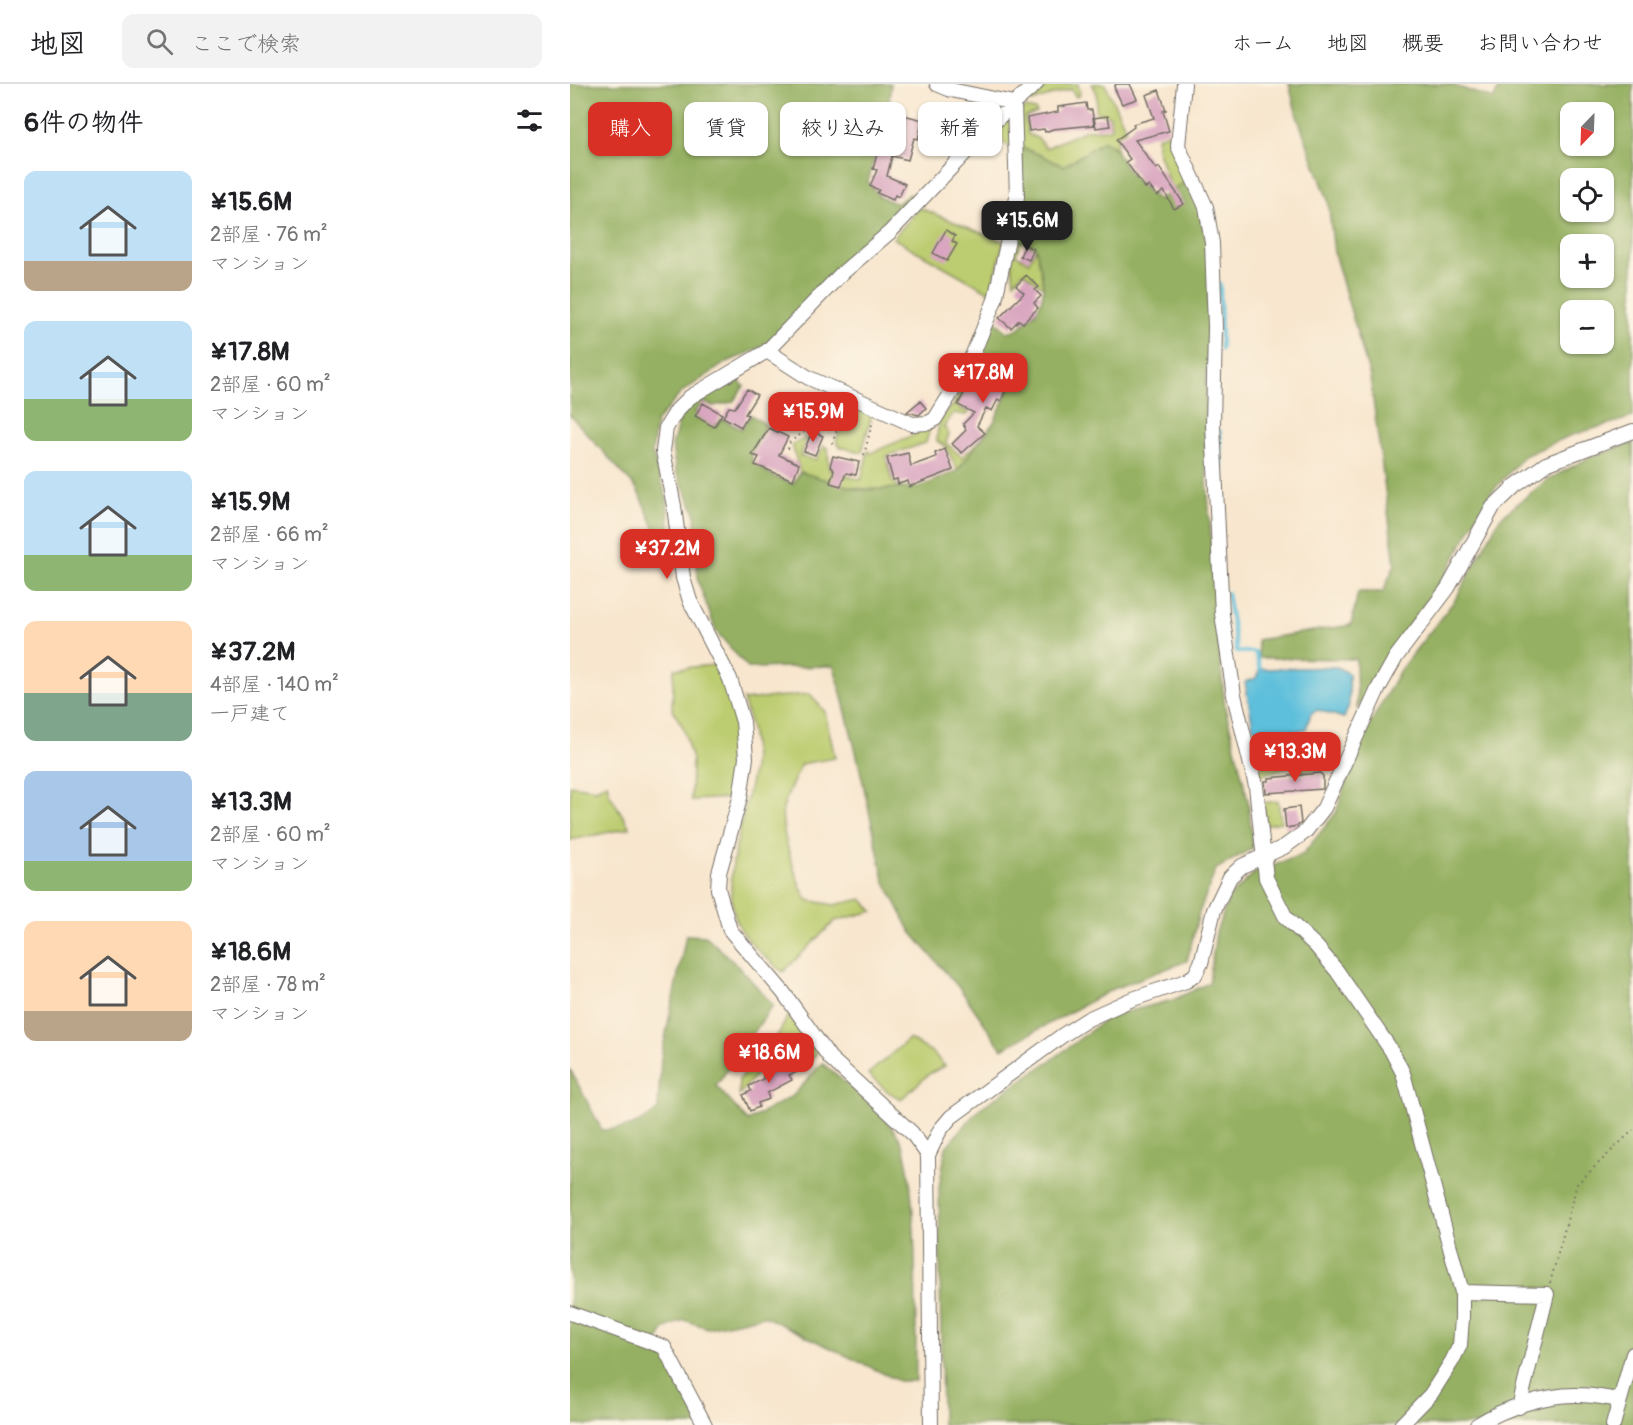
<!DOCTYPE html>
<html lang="ja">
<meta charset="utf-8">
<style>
:root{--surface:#fff;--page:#f2f2f2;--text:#202124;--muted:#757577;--line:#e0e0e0;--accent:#d93025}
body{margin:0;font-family:Pangolin,"Klee One",sans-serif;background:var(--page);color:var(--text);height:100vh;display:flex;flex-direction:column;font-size:22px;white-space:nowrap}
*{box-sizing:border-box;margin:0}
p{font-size:20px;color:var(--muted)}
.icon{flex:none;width:33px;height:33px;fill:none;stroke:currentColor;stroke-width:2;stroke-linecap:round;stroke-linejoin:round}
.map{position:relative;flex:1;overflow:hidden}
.drawer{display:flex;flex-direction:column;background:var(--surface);width:570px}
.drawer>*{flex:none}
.hud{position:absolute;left:18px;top:18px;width:570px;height:54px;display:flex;gap:12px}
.needle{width:39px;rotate:203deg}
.controls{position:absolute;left:990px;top:18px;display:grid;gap:12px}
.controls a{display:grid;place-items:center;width:54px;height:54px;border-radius:12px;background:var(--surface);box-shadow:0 2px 4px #0004;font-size:30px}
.price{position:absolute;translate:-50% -51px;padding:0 14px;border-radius:12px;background:var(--accent);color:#fff;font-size:20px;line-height:39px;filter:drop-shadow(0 2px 3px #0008)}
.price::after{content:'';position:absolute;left:50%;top:36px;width:18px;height:14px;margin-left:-9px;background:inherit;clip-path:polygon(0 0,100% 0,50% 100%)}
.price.selected{background:#222;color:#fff}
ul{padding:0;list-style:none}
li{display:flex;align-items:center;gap:18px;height:150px;padding:0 24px}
li span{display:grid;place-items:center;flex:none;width:168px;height:120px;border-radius:12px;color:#555}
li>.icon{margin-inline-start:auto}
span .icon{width:72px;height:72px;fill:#fffc;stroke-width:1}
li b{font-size:26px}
h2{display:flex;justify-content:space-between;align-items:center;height:72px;padding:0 24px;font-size:26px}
.chip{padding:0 21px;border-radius:12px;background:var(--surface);box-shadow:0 2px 4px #0004;font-size:21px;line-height:54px}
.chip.selected{background:var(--accent);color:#fff}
header{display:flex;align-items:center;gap:36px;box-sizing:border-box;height:84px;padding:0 30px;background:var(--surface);border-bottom:2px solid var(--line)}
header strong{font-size:28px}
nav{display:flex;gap:33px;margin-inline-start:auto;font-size:21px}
.search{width:420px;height:54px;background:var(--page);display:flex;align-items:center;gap:15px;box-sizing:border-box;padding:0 21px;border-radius:12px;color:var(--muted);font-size:22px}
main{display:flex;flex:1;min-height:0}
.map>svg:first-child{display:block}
.green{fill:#bccc6f;stroke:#747c4d;stroke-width:1.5}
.forest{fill:#95b062;stroke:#606e46;stroke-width:1.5;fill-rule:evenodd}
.water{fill:#5dbfdb;stroke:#447583;stroke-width:1.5}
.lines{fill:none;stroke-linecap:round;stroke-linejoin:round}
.stream{stroke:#5dbfdb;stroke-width:4}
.building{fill:#d9a5c0}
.minor-casing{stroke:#736c64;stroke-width:16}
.path{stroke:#736c64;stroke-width:2;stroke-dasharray:1.5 4.5;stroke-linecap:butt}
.minor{stroke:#fff;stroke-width:14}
</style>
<header>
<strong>地図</strong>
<div class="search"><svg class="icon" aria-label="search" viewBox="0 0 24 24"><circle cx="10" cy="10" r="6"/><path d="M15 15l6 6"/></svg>ここで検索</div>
<nav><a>ホーム</a><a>地図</a><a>概要</a><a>お問い合わせ</a></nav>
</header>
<main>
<section class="drawer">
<h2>6件の物件<svg class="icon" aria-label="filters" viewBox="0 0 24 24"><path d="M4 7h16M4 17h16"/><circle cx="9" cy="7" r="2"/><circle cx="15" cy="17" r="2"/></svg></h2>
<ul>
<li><span style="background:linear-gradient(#bfe0f5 75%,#b9a48a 0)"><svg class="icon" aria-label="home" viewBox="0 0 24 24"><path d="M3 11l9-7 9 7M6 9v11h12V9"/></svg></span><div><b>¥15.6M</b><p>2部屋 · 76 m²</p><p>マンション</p></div></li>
<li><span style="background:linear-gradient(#bfe0f5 65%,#8fb573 0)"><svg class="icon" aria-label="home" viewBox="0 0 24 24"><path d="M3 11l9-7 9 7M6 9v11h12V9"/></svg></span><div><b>¥17.8M</b><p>2部屋 · 60 m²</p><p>マンション</p></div></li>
<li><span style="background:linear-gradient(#bfe0f5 70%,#8fb573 0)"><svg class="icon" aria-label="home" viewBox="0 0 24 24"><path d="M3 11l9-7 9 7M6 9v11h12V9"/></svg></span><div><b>¥15.9M</b><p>2部屋 · 66 m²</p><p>マンション</p></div></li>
<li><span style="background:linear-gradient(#ffd9b3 60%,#7fa58c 0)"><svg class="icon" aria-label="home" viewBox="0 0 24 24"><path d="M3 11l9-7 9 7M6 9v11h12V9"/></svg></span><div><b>¥37.2M</b><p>4部屋 · 140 m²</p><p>一戸建て</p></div></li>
<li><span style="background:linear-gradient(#a9c7e8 75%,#8fb573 0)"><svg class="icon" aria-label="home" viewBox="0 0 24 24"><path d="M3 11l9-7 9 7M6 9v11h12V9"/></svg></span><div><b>¥13.3M</b><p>2部屋 · 60 m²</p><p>マンション</p></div></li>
<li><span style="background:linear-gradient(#ffd9b3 75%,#b9a48a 0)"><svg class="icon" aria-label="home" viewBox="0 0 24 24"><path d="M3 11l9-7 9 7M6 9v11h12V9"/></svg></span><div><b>¥18.6M</b><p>2部屋 · 78 m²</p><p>マンション</p></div></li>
</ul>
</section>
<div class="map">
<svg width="1063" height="1341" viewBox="0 0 1063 1341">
<rect width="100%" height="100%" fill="#fcf5e5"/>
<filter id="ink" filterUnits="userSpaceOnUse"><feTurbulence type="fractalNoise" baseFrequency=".0167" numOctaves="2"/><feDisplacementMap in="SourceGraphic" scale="12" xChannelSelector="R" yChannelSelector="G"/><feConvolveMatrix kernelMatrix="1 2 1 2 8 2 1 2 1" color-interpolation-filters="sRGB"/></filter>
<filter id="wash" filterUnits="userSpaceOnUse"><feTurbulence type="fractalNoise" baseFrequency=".008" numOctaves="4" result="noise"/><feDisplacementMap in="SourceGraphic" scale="24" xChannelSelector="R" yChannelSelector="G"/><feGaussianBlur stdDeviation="1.35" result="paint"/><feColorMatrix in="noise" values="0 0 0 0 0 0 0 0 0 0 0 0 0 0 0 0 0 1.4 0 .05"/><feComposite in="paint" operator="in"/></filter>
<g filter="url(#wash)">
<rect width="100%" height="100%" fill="#f8e6ce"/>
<path class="green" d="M481,0H508L510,11L506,13L501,5L461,18L457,15Z
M522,0H535L556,45L547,52L546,65L534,57L494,82C478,76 467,67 450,64V28L455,24L465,26L467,29L455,33L458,50L469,55L476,64L516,46L541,45L540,32L526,28L527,9Z
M439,29L444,66L428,55L417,53Z
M605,47L621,101L602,107L587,65V53Z
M350,124L434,158L421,209L323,154Z
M445,155L451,158L446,171L459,178L466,164L474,204L453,188L444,198L440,170Z
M407,271L430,273L414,307L397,303L386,322L399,329L395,331L383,329L374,343L379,350L376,359L392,373L410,357L388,387L376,363L367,357C367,343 370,330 382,323Z
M282,317L303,325L292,368L270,363L266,357Z
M361,340L356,359L316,372L322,397L331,404C292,409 266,401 230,388L222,361L236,354L230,372L246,376L254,362L258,365L259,386L291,396L298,367L301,369L346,350V344Z
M144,581L162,615L168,669L165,714L121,716L122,676L113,643L102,625L104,585Z
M240,610L255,628L265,674L231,680C226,694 216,710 213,725C209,745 227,798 237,816L264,821L292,815L303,827L265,837L213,888C196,874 180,862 169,842C147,800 177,730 183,684C186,664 180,635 173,616Z
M745,650L763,655L762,684L728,688L722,659L724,655Z
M715,655L719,683L689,692L684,658Z
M37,699L39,709L60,744L0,756V701L26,705Z
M708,717L711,738L696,741L693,719Z
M219,930L247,969L231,987L222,976C195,970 185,994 169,1011V995L209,949Z
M339,955L362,968L375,982L359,990L331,1015L318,1008L298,990Z"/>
<path class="forest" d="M0,0H321L319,18L298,98L309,112L326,120L340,110L345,118L192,263L157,278L112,308L86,338L82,369L97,414L100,454L88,452L67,405L0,331Z
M719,0H879L924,15L930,0H1063V333L999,352L954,372L919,411L877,488L833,550L787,625L786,575L689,574L687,556L781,541L788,508H813L825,480L800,293L764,169L758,116L727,32ZM1000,28H1034V62H1000ZM1000,94H1034V128H1000ZM1000,160H1034V194H1000ZM1000,226H1034V260H1000Z
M534,57L546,65C553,85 572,104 588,116L616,97L621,101L631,121L639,181L635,364L646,537L655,623L678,716L683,764L646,785L629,829L617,877L543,905L432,965L391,906L341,848L314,796L288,676L264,582L178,584L146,547L128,497L125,428L106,388L102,361L110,334L125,316L140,304L167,295L174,302L163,318L143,322L133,318L125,328L147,341L152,335L171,345L181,331L196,341L182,367V377L203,392L223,400L230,388L290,406L350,403L387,387L424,338L449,282L427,272L407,271L422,234L437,248C448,246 452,242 460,234C482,213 471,191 466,164L445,155L450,64C467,67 478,76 494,82Z
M1063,359V1341H372L369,1104L376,1063L409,1025L487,972L540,932L603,916L639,899L646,848L659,814L684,789L733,770L766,729L787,664L830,586L885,516L930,434L976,397L1020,373Z
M116,851L136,852L173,887L203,921L146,1002L178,1037L224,1011L252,979C278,1002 309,1024 328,1052C350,1084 345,1251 346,1297H329L194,1232L138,1244L114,1236L95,1244L85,1262L97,1273L132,1341H0V985L32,1046C55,1044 70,1042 88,1025L91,974Z"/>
<path class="water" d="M767,583L779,590V621L774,634L748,626L741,629L736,645L697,652L690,651L683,643L675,598L686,594L690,585Z"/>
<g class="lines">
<path class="stream" d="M643,123L645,139
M650,200L651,265
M650,347L653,414
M657,509L667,568H685L690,585"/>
</g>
<g id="blocks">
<path class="building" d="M546,0H560L567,15L552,20L544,3Z
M589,6L596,26L593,27L599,47L565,56L586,85L589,83L614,120L604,125L594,107L587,112L579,102L575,104L556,78L560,75L546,56L564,43L563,40L584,34L576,11Z
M516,19L517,26H522L524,41L483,45L475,48L474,45L459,47L457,34L488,28V23Z
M322,28L353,36L348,55L344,54L338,76L322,72L317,92L335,100L329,113L325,111L323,116L307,109L309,106L300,102L307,86L303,85L318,29Z
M538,32L540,42L526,44L524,34Z
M376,146L385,152L382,157L387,160L377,177L363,169Z
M455,161L464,165L459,176L450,172Z
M456,191L469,203L465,206L471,212L464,219L468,224L453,239L449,236L441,244L429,234L454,209L446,202Z
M431,275L446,283L431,317L428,315L422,327L416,324L407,342L415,349L392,369L382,360L396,346L393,340L404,329L388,321L396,305L414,310Z
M177,305L187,311L175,330L178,331L171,343L153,333L159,323L165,324Z
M350,317L356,324L349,331L337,328Z
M133,319L152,330L144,343L125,332Z
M199,344L218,353L209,371L229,380L223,396L185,381L189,373L182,371Z
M242,347L253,352L245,371L234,367Z
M375,365L383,386L339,403L338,397L328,400L327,395L323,396L317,374L338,369L341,382L366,373L365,369Z
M263,372L289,378L286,391L276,389L271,402L260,399L264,386L260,382Z
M750,689L753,692V705L696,709L695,697H699V694Z
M729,723L731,739L727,742L716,744L714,725Z
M220,976L227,988L219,991L222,996L197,1009L199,1015L188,1019L189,1023L180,1027L173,1011L181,1007L179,1002L193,995V989Z"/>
</g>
</g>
<g filter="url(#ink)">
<use href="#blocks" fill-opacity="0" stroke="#736c64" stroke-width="1.5"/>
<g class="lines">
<g class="minor-casing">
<path id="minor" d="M614,0L608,62L636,123L642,159L645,243L643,341L652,530L664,611L686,702L696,794L716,834L746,862L767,887L821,966L833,989L892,1208V1234L890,1261L882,1277L861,1310L831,1341
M197,267L239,294L342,340L358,339L365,335L398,282L425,216L447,113L444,19L381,6L367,0
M358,1071L342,1049L260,974L213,908L160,846L148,805L149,789L170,714L176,674L173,638L160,595L120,517L113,494L104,422L93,367L96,344L107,326L120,313L197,267L270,191L320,148L437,25L466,0
M892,1208L977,1210L949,1323
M0,1229L94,1263L135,1341
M361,1341L358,1071L370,1046L381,1033L493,951L518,935L560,916L616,897L625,891L631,879L644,826L660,793L672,782L714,763L735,748L754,724L808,605L826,573L878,504L923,423L945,402L976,380L1063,347
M907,1341C934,1324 976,1310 1008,1311C1022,1311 1036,1314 1050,1316
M1043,1341L1063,1270"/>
</g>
<path class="path" d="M262,360L275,323
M218,365L220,358L239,344L251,314
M294,371L303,336
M980,1199L1007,1100L1063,1046"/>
<use href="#minor" class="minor"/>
</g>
</g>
</svg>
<div class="controls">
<a><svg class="needle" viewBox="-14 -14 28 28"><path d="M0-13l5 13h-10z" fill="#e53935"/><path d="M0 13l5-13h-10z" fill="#757577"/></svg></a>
<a><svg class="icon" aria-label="locate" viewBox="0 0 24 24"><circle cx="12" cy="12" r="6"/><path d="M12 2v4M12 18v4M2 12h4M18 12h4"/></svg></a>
<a>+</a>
<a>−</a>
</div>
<b class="price selected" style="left:457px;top:168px">¥15.6M</b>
<b class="price" style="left:413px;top:320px">¥17.8M</b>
<b class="price" style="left:243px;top:359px">¥15.9M</b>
<b class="price" style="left:97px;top:496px">¥37.2M</b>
<b class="price" style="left:725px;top:699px">¥13.3M</b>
<b class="price" style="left:199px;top:1000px">¥18.6M</b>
<div class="hud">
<a class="chip selected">購入</a>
<a class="chip">賃貸</a>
<a class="chip">絞り込み</a>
<a class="chip">新着</a>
</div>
</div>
</main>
